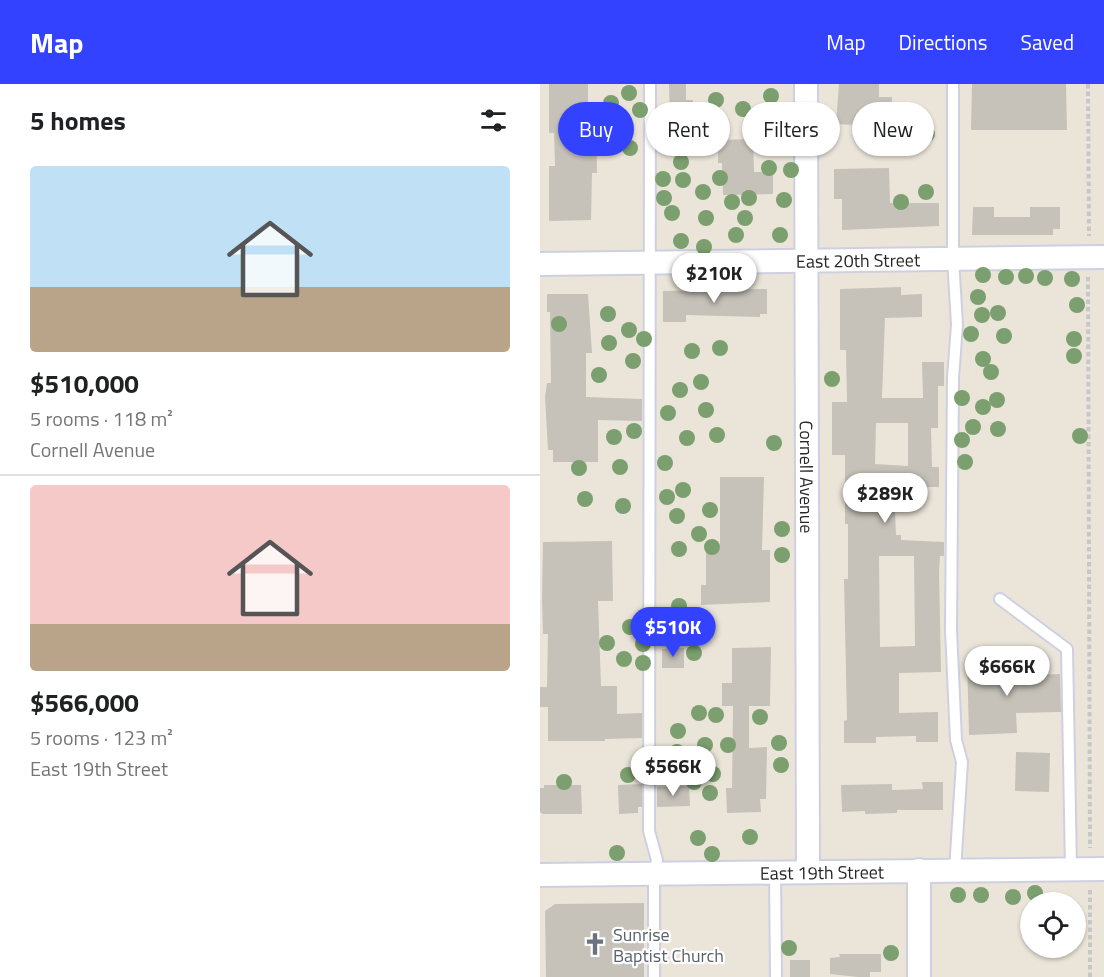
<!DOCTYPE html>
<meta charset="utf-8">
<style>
:root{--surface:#fff;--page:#f6f6f6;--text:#202124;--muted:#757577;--line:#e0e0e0;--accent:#3242ff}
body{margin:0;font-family:"Titillium Web",sans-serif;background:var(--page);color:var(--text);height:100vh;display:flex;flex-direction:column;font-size:22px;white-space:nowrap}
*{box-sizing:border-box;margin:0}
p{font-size:20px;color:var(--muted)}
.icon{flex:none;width:33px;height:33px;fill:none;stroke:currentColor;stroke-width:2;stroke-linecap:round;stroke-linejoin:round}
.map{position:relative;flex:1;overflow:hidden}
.drawer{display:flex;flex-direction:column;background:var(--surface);width:540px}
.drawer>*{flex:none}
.banner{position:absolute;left:18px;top:18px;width:456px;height:54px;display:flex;gap:12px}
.tools{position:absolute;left:480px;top:808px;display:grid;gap:12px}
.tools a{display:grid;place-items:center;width:66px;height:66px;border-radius:50%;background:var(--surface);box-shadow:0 2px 4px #0004;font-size:30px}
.price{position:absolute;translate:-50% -51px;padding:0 14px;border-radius:21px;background:#fff;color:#222;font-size:20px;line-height:39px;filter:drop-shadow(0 2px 3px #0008)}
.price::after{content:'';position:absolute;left:50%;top:36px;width:18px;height:14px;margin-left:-9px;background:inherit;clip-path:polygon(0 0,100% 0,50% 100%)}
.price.on{background:var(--accent);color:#fff}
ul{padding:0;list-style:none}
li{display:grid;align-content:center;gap:12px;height:318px;padding:0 30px}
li+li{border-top:2px solid var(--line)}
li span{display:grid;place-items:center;height:186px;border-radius:6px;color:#555}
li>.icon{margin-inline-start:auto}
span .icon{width:108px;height:108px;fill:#fffc;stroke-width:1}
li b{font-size:26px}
h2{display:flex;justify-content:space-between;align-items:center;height:72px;padding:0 30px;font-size:26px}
.tag{padding:0 21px;border-radius:27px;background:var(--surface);box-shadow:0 2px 4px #0004;font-size:21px;line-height:54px}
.tag.on{background:var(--accent);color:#fff}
header{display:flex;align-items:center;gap:36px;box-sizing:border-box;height:84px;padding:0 30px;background:var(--accent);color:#fff}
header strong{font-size:28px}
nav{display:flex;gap:33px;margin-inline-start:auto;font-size:21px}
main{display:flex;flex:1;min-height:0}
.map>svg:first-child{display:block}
.building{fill:#c6c2b9;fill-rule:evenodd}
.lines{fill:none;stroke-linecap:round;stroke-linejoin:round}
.service-casing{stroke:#ced0e2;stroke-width:14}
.minor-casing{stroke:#ced0e2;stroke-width:26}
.path{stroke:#c7c7c7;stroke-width:4;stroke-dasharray:4.5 3;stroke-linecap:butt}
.service{stroke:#fff;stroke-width:10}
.minor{stroke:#fff;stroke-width:22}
.tree{fill:#7b9f6e}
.labels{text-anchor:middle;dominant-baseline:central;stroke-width:4.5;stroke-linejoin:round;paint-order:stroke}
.street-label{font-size:18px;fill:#282828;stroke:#fff}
.worship-label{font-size:18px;fill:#5b616d;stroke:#fff;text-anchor:start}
</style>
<header>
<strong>Map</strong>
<nav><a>Map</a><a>Directions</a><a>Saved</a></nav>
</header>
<main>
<section class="drawer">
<h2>5 homes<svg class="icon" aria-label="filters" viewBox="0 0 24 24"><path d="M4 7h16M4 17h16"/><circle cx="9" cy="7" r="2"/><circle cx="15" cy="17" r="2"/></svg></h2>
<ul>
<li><span style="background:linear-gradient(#bfe0f5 65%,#b9a48a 0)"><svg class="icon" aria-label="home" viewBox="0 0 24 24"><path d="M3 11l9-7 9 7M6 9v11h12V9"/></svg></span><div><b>$510,000</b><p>5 rooms · 118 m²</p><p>Cornell Avenue</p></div></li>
<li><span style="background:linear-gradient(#f6c9c9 75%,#b9a48a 0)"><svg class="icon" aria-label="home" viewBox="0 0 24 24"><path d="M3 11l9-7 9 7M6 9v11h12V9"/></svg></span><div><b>$566,000</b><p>5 rooms · 123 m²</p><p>East 19th Street</p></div></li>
</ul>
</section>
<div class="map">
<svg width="564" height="893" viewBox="0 0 564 893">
<rect width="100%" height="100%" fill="#ebe5d9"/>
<path class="building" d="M9,0H48V23H56L57,89H52L51,136L9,137V82H15L14,49H9Z
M129,0H146V16H153V37L130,38Z
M299,0H339V13H352L351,36H314V41L296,40Z
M432,0H526L527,46H431Z
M213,55L214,88H233V110L183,111L182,79H178V56Z
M349,84L350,119H399V142L302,146V115H294V85Z
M433,123H454V133H490V123H520V145H513V151H432Z
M361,203V211L382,210V233L345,234L342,314H383L382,278H404V302H398V344H391L392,383H399V403H354L356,451H361V456L404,458V472H400L399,487L401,588L359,589V629L398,628V658H376V652L336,653V659H304V637L307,636L304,495H308V440H305V371H292V318H307L306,266H300V205ZM336,339H368V382L335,380ZM339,472H374L375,562L340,563Z
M227,205V230H220V233L146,231V238H123V207Z
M7,210H48L52,269H46V313L102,315V337L58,336V378H13V366H8L5,313L7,299H11L10,228H7Z
M180,393H224L222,466H230V518L161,521V501H166V465H180Z
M72,457L73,517H58L61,602H77V630L102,629V654L65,655V657H8V623H0V603H7L8,550H3L2,515L3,458Z
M231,563L230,622H209V664L227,663L226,715H220L221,728L187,729L186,704H192L193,622H182V599H192V564Z
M144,564V584H122V565Z
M455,573L456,592L520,590L521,628L476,629L477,649L429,651L427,574Z
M476,668L510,669L509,708L475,707Z
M382,698H403V726H357V729L325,730V727L302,728L301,701L352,700V706L383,705Z
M102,700V723H98V729L79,730L78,701Z
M4,701H41L42,730H3L0,728V704H4Z
M149,702L150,722L117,723V703Z
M104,819V893H6L5,827L15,820Z
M299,870H341V888H330V893H318L290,890V874L300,873Z
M250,876H270V893H250Z"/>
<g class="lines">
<g class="service-casing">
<path id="service" d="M110,0L109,747L117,776L114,789V893
M413,0V174L417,241L413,294L411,546L416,656L422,678L415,786
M460,515L527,565L531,785
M235,787L236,893"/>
</g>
<g class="minor-casing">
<g id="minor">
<path id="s1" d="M266,0L268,787"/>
<path id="s2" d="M0,180L564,173"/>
<path id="s3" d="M0,791L564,785"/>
<path d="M379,893V786"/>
</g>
</g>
<path class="path" d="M548,0L549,152
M548,193L550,764
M550,893V805"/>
<use href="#service" class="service"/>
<use href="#minor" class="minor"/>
</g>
<g class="tree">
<circle cx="89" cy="9" r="8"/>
<circle cx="231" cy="12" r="8"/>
<circle cx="176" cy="16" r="8"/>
<circle cx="71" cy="19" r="8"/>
<circle cx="203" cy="25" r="8"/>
<circle cx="100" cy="26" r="8"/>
<circle cx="71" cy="40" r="8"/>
<circle cx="360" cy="46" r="8"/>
<circle cx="156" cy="50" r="8"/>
<circle cx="387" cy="50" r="8"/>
<circle cx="330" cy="53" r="8"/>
<circle cx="54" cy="64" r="8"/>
<circle cx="90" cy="64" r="8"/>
<circle cx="141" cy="78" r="8"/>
<circle cx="229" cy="84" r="8"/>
<circle cx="251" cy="86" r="8"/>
<circle cx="180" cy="94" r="8"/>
<circle cx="123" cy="95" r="8"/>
<circle cx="143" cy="96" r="8"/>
<circle cx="163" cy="108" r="8"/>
<circle cx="386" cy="108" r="8"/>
<circle cx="124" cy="114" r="8"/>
<circle cx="209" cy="114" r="8"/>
<circle cx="244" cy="116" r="8"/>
<circle cx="192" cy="118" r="8"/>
<circle cx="361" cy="118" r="8"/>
<circle cx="132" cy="129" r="8"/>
<circle cx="166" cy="134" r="8"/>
<circle cx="205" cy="134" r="8"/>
<circle cx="196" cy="151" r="8"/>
<circle cx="240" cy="151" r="8"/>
<circle cx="141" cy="157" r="8"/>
<circle cx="164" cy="163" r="8"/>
<circle cx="443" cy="191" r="8"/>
<circle cx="486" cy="192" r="8"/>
<circle cx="466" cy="193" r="8"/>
<circle cx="505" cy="194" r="8"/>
<circle cx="532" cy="195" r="8"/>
<circle cx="438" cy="213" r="8"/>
<circle cx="537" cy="221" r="8"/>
<circle cx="458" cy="229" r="8"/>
<circle cx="68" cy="230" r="8"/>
<circle cx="442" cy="231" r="8"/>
<circle cx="19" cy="240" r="8"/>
<circle cx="89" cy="246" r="8"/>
<circle cx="431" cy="250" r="8"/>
<circle cx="464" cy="252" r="8"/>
<circle cx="104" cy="255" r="8"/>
<circle cx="534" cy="255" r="8"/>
<circle cx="69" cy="259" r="8"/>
<circle cx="180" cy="264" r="8"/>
<circle cx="152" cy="267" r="8"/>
<circle cx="534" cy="272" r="8"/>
<circle cx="443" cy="275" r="8"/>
<circle cx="93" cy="277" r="8"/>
<circle cx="451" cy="288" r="8"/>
<circle cx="59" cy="291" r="8"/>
<circle cx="292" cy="295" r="8"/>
<circle cx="161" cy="298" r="8"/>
<circle cx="140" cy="306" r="8"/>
<circle cx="422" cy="314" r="8"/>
<circle cx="457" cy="316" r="8"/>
<circle cx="443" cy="323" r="8"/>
<circle cx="166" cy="326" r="8"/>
<circle cx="128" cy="329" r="8"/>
<circle cx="433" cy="343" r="8"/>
<circle cx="458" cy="345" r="8"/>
<circle cx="94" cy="347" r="8"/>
<circle cx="177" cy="351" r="8"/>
<circle cx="540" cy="352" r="8"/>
<circle cx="74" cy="353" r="8"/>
<circle cx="147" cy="354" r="8"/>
<circle cx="422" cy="356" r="8"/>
<circle cx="234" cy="359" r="8"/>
<circle cx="425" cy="378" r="8"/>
<circle cx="125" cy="379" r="8"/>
<circle cx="80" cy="383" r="8"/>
<circle cx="39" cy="384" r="8"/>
<circle cx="143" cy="406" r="8"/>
<circle cx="127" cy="413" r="8"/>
<circle cx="45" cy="415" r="8"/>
<circle cx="83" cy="422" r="8"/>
<circle cx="170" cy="426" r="8"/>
<circle cx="137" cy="432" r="8"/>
<circle cx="242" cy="445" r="8"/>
<circle cx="159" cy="450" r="8"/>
<circle cx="172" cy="463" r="8"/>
<circle cx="139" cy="465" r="8"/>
<circle cx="242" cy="471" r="8"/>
<circle cx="139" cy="522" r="8"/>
<circle cx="90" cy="543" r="8"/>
<circle cx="159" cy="544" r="8"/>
<circle cx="132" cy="551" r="8"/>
<circle cx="67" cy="559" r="8"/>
<circle cx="103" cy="560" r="8"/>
<circle cx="154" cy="569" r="8"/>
<circle cx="84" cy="575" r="8"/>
<circle cx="103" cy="579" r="8"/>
<circle cx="159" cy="629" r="8"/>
<circle cx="176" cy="631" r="8"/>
<circle cx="220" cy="633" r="8"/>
<circle cx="138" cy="647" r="8"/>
<circle cx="239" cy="659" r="8"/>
<circle cx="165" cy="661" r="8"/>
<circle cx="188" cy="661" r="8"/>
<circle cx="137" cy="668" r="8"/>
<circle cx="148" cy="681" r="8"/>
<circle cx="241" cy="681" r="8"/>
<circle cx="173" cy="690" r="8"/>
<circle cx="88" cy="691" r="8"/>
<circle cx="24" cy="698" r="8"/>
<circle cx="154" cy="698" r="8"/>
<circle cx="170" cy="709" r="8"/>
<circle cx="210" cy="753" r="8"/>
<circle cx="158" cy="754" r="8"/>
<circle cx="77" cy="769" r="8"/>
<circle cx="172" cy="770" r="8"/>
<circle cx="495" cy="809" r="8"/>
<circle cx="418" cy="811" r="8"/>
<circle cx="441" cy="811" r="8"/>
<circle cx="473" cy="813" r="8"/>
<circle cx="249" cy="864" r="8"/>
<circle cx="351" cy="869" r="8"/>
</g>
<defs>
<g id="church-bare" transform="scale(1.8)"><path d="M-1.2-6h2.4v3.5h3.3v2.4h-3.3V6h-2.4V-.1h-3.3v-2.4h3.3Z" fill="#6b7280" stroke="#fff" stroke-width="2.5" paint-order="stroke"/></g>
</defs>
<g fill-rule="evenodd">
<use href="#church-bare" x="55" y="860"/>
</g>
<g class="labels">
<g class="street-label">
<text stroke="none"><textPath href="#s2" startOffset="318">East 20th Street</textPath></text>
<text stroke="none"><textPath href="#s1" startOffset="393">Cornell Avenue</textPath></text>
<text stroke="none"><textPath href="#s3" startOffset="282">East 19th Street</textPath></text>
</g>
<g class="worship-label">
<text x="73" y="850">Sunrise<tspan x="73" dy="21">Baptist Church</tspan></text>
</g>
</g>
</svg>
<div class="tools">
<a><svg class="icon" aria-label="locate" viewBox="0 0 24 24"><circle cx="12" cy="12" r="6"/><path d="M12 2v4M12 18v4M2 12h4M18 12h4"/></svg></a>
</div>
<b class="price" style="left:174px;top:220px">$210K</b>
<b class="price" style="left:345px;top:440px">$289K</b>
<b class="price on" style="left:133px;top:574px">$510K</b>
<b class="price" style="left:467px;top:613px">$666K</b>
<b class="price" style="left:133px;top:713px">$566K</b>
<div class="banner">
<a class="tag on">Buy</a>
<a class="tag">Rent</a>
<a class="tag">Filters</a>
<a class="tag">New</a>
</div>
</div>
</main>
